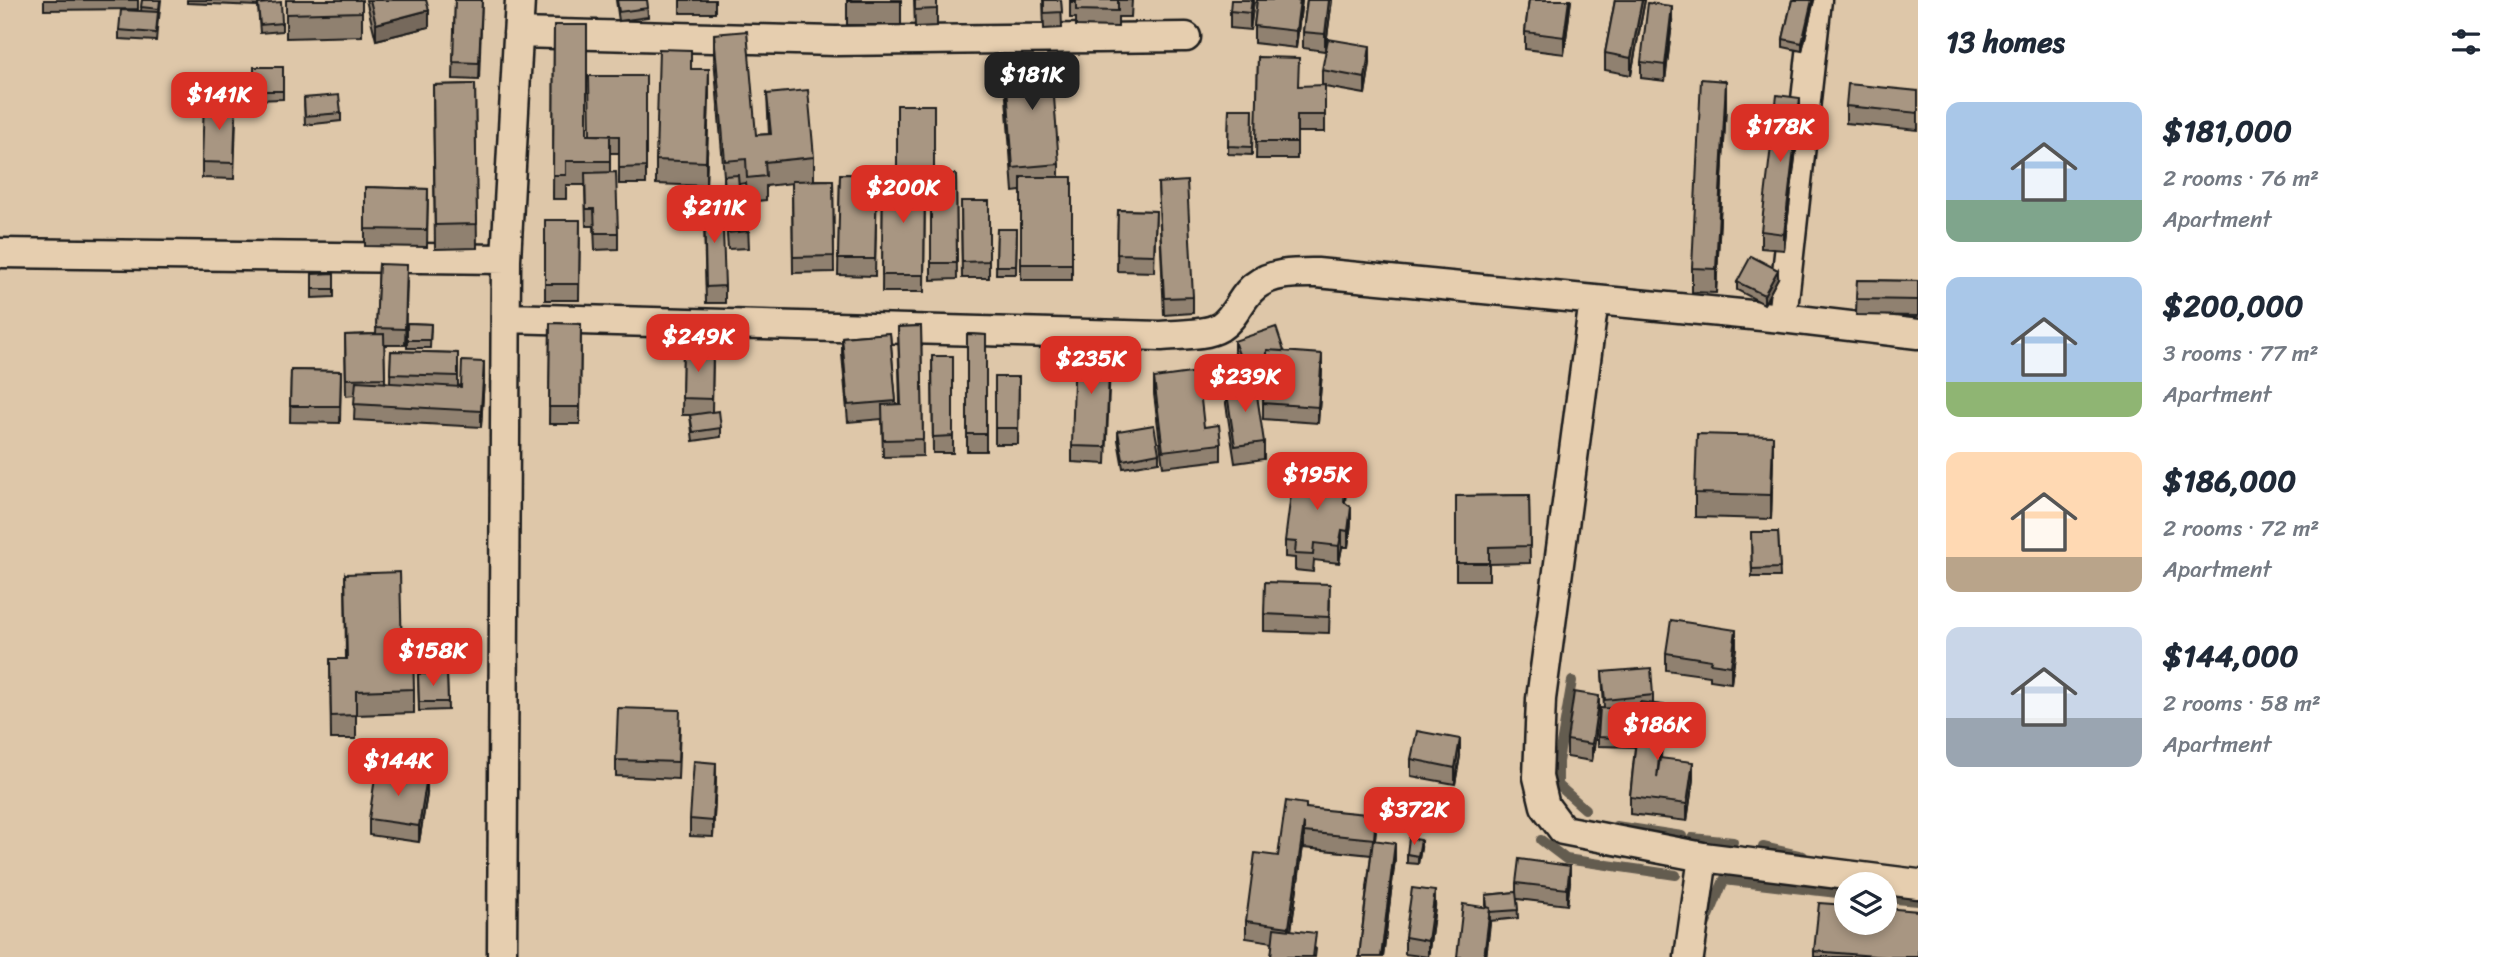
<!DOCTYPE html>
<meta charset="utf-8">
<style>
:root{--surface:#fff;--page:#f2f2f3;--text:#1f2937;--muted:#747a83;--accent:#d93025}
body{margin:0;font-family:Sriracha,sans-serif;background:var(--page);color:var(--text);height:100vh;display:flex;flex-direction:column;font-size:26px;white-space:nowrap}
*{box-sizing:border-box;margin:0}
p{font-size:23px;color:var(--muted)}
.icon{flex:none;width:38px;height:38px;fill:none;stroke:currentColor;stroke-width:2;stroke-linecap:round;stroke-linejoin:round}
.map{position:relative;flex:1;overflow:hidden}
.side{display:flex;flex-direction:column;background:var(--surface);width:595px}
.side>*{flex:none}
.buttons{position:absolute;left:1834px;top:872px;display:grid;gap:14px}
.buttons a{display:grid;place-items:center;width:63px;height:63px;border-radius:50%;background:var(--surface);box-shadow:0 4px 10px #0003;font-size:35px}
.price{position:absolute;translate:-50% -60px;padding:0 16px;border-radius:14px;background:var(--accent);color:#fff;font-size:23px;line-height:46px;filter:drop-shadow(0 2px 4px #0008)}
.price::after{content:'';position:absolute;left:50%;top:42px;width:21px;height:16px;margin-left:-10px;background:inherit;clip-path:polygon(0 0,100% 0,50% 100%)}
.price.active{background:#222;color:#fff}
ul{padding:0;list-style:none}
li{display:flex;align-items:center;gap:21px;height:175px;padding:0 28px}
li span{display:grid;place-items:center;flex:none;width:196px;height:140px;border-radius:14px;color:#555}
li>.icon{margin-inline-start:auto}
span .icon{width:84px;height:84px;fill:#fffc;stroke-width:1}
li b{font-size:30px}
h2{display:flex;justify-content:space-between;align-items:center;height:84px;padding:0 28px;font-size:30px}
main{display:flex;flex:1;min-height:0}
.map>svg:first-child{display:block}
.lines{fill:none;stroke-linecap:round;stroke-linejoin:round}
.stream{stroke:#635b50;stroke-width:10}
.minor-casing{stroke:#1c1c1c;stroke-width:33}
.minor{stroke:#e6ceaf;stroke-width:28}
.wall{fill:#908170;stroke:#1c1c1c;stroke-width:2;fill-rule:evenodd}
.shaded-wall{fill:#76695b;stroke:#1c1c1c;stroke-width:2}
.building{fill:#a89682;stroke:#1c1c1c;stroke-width:2}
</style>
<main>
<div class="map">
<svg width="1918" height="957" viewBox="0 0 1918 957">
<rect width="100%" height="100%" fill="#dec7a9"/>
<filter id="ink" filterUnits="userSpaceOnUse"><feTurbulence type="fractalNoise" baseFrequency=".0143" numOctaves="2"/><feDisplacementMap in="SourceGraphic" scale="14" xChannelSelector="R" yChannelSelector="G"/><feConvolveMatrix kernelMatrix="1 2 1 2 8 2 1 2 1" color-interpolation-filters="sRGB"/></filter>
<g filter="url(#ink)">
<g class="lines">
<path class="stream" d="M1572,681L1558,762V785L1585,809
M1616,826L1682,836
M1692,838L1733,842
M1541,840L1566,859L1676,875
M1763,847L1803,856
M1885,898L1918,901
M1704,928L1724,880L1846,894"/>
<g class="minor-casing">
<path id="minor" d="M518,33L836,41L1186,37
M0,253L506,259
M1594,300L1541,699L1538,777L1545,806L1563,830L1703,857L1918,884
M506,318L1161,336C1179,334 1205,336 1220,327C1237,316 1241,296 1255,286C1273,272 1296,273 1317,273L1782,318L1918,334
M1782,318L1817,0
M502,957L506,259L520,0
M1689,957L1703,857"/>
</g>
<use href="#minor" class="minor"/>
</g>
<path class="wall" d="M44,0H138V9L44,10Z
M142,0H161L159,18H158L156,41L119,39V30L141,11Z
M187,0H264V4L282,23V31L260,33L258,6L187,3Z
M286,0H362V36L286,38Z
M366,0H426L429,27L376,40Z
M455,0H482L479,80L453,79Z
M616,0H647L648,17L619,21Z
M680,0H715V13H680Z
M847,0H901V25H847Z
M914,0H937V26L915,27Z
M1043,0H1061L1062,28L1044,29Z
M1070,0H1132L1131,17H1118V27L1076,26V18H1070Z
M1254,0L1250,30L1230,28V11Z
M1257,0H1302L1296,48L1254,43V26Z
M1307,0H1332L1325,51L1303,48V32Z
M1529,0H1571L1564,54L1525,49V32Z
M1615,0H1645L1631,75L1605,70V53Z
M1792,0H1814L1802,51L1783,47V39Z
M1672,23L1665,81L1641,78V62Z
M554,25L587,135H590L646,76V184H619V153H610V173L618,233V249L595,250L594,226H586L585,185H566V199H553Z
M714,34L756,135L769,134L767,94L814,157V180H833L834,272L793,273L792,183L766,186V200L747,202L749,248L728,249L724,192V176L714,58ZM746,183L747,193L739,188V184Z
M1258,57L1299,86H1322V70L1370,63L1365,94L1325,87V132H1297V159H1256Z
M1005,60L1059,164V177H1072V280H1021V191L1013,192L1005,84Z
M254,67H283V99L254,100Z
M691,69L709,93L706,186L656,184V160Z
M475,84L477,248L435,249L433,85Z
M1918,91V130L1846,123V106Z
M304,98L341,113V121L305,125Z
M897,105H934V175L956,174L957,279L931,280V187H925L924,292H882L883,175H897Z
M1726,105L1716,293L1692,292V268Z
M1229,109H1253L1252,155L1228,154Z
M1800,115L1784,250L1761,248V231Z
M236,118L234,179L202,178V162Z
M840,174L877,175L875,276L838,275Z
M1158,183L1193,297V313L1164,315Z
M365,187L428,189L427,247L365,246Z
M961,201H989V278H962Z
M1118,210L1156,211L1154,272L1117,271Z
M545,220H580L579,300H545Z
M704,220L725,286V303H706Z
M997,229H1017L1016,274H996Z
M379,264L407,281L405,345H384L385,382L390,383L391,351L458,353V386L484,378L481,427L354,420L355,395L346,396L345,335L376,334Z
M334,273V297L312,298V274Z
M1778,278L1764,304L1737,290V282Z
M1857,280L1918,281V316L1856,315Z
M407,323L431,324L430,348H407Z
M550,323L581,324L580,424H549Z
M921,326L923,456L883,457L882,419L848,422L842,354V337L890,333L896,404H900L898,327Z
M967,334L986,335V451H967Z
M1234,341L1284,351L1322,371L1318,423L1263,419V403L1266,366L1243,374L1234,350Z
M683,350L713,351L712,412L721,428V437L693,441L690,415H682Z
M932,356H953V453H933Z
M1110,364L1106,464L1072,462V446Z
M291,370L341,371L340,423L290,422Z
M995,377H1019L1018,444H995Z
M1154,378L1221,444V460L1163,467L1154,394Z
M1226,387L1264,442V459L1235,463L1226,404Z
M1118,431L1159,453V462L1123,468L1118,440Z
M1773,459L1771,519L1695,517V493Z
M1346,492L1345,502L1351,523L1348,547H1342L1339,563L1314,560L1313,572L1295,570V558L1285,557V541Z
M1529,495L1530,563L1489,564V580H1456V496Z
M1751,532H1778L1780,577H1752Z
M345,574L402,653L414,689V713L356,715V739H331L330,659H346Z
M1330,600L1329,633L1264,631V614Z
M1736,647L1731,683L1710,680V676L1666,670V653Z
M1602,672L1653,695V704L1664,721L1661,758L1693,779L1687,821L1630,814V797L1635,747L1598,746V737L1604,708ZM1637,713H1638L1636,739Z
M418,674H447L448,710L419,711Z
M1599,713L1592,761L1567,757V740Z
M680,727L678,779L616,776V760Z
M1460,756L1455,784L1411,776V759Z
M716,779L713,837L690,836V819Z
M427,794L419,842L369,835V819Z
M1306,808L1376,831L1375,840L1395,859L1383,957H1359L1371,855L1304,848V839L1291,930L1316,949L1315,957H1271L1273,942L1246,938V921L1278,856Z
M1421,848L1418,864L1407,863V854Z
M1570,882L1567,905L1517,899L1518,918L1490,921L1486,957H1457L1486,907V895L1516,892V883Z
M1435,907L1428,957L1405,954V937Z
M1814,951L1918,957H1814Z"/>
<path class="shaded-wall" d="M1252,0H1254L1250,30V13Z
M1300,0H1302L1296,48V31Z
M1329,0H1332L1325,51V34Z
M1569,0H1571L1564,54V37Z
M1642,0H1645L1631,75V58Z
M1812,0H1814L1802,51V43Z
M1672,6V23L1665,81V65Z
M429,10V27L376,40V24Z
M1370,46V63L1365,94V78Z
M709,69V93L706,186V162Z
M1726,81V105L1716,293V269Z
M1800,98V115L1784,250V234Z
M1778,270V278L1764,304V295Z
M1284,351V359L1243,374V365Z
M1322,354V371L1318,423V407Z
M484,362V378L481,427V411Z
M1773,436V459L1771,519V495Z
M1351,507V523L1348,547V531Z
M1342,530V547L1339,563V546Z
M1736,630V647L1731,683V666Z
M1599,696V713L1592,761V744Z
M1664,705V721L1657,794V778Z
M1460,739V756L1455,784V768Z
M1693,762V779L1687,821V804Z
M716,763V779L713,837V821Z
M427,777V794L419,842V826Z
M1304,823V839L1289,944V927Z
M1421,840V848L1418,864V856Z
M1395,843V859L1383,957H1381Z
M1570,866V882L1567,905V889Z
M1435,891V907L1428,957V941Z
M1490,908V924L1486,957H1484Z"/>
<path class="building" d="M142,0H160L159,9L141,7Z
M286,0H362V12L286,14Z
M370,0H426L429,10L376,24Z
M455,0H482L479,63L453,62Z
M617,0H647L648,8L619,12Z
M847,0H901V1H847Z
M915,0H937V9L915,10Z
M1044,0H1061L1062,12L1044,13Z
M1070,0H1131H1118V11L1076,10V2H1070Z
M1231,0H1252L1250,13L1230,11Z
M1257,0H1300L1296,31L1254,26Z
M1307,0H1329L1325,34L1303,32Z
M1529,0H1569L1564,37L1525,32Z
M1615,0H1642L1631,58L1605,53Z
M1792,0H1812L1802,43L1783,39Z
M281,2L282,23L260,25L258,4Z
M1648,3L1672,6L1665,65L1641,62Z
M121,10L158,12L156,33L119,30Z
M554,25H587V135H610V161H566V175H553Z
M747,31L756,135L771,134L767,94L808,90L814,157L765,162L766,176L747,178L746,159L725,161L714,34Z
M1328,39L1370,46L1365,78L1322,70Z
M659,49L691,50V69H709L706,162L656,160Z
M1051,57L1059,164L1013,168L1005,60Z
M1258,57L1299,58L1298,86L1325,85V115H1297V142H1256Z
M254,67H283V91H254Z
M589,76H646V167L619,168V136L590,135Z
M1701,79L1726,81L1716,269L1692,268Z
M475,84L477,224L435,225L433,85Z
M1848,84L1918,91V113L1846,106Z
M339,95L341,113L305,116L304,98Z
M1777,95L1800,98L1784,234L1761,231Z
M204,100L236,101L234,163L202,162Z
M897,105H934V171H897Z
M1229,109H1253L1252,147L1228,146Z
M616,172L618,233H595L594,209H586L585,173Z
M840,174L877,175L875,259H838Z
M956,174L957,263H931V175Z
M738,175L739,188L747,193L749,231L728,233L724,176Z
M883,175H925L924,275H882Z
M1021,177H1072V264H1021Z
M833,180L834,256L793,257L792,181Z
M1187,181L1193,297L1164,298L1158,183Z
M365,187L428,189L427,230L365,229Z
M961,201H989V261L962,262Z
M704,203H722L725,286L706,287Z
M1118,210L1156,211L1154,255L1117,254Z
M545,220H580L579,284H545Z
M997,229H1017L1016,266H996Z
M1751,256L1778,270L1764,295L1737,282Z
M379,264L407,265L405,329L376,328Z
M334,273V289H312V274Z
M1857,280L1918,281V300L1856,299Z
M407,323L431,324L430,340H407Z
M550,323L581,324L580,407H549Z
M921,326L923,439L883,440L882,405L901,404L898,327Z
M1276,327L1284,351L1267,350V357L1243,365L1234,341Z
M890,333L896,401L848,405L842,337Z
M384,334L385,378L346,379L345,335Z
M967,334L986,335V434H967Z
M1075,346L1110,347L1106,447L1072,446Z
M683,350L713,351L712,399L682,398Z
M1267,350L1322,354L1318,407L1263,403Z
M391,351L458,353V376L390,374Z
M932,356H953V436L933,437Z
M462,361L484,362L481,411L354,404L356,381L461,387Z
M291,370L341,371L340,406H290Z
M1198,372L1204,427L1219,425L1221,444L1163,451L1154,378Z
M995,377H1019L1018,428H995Z
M1255,382L1264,442L1235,446L1226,387Z
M719,411L721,428L693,432L690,415Z
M1154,425L1159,453L1123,460L1118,431Z
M1697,434L1773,436L1771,495L1695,493Z
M1299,472L1346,476L1344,502L1351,507L1348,531L1342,530L1339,546L1314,543L1313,555L1295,554L1296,542L1285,541L1292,486L1298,483Z
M1529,495L1530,546L1489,547V563H1456V496Z
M1751,532H1778L1780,568L1752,569Z
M400,572L402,653H413L414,689L356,691V715L331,716L330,659H347L345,574Z
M1265,582L1330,584L1329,617L1264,614Z
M1671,620L1736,630L1731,666L1710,663L1711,660L1666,653Z
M1651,668L1653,695L1605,700L1602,672Z
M418,674H447L448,702H419Z
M1574,692L1599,696L1592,744L1567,740Z
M1640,702L1664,705L1657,778L1660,758L1693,762L1687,804L1630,797Z
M618,708L680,710L678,762L616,760Z
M1600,708L1637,710L1635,739L1598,737Z
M1417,731L1460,739L1455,768L1411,759Z
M694,761L716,763L713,821L690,819Z
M376,771L427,777L419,826L369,819Z
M1286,801L1306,804V808L1376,815L1374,839L1304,832V823L1289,927L1246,921L1255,853L1278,856Z
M1409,838L1421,840L1418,856L1407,854Z
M1373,840L1395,843L1381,957H1359Z
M1519,859L1570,866L1567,889L1516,883Z
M1412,888L1435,891L1428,941L1405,937Z
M1516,892L1518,910L1490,912V908L1487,907L1486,895Z
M1819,903L1846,905V922H1885V908L1918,911V957H1887L1814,951Z
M1463,904L1490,908L1484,957H1457Z
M1274,928L1316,933L1313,957H1271Z"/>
</g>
</svg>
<div class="buttons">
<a><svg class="icon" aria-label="layers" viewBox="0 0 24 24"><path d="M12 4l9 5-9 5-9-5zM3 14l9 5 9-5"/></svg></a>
</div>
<b class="price active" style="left:1032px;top:112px">$181K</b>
<b class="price" style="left:219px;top:132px">$141K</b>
<b class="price" style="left:1780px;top:164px">$178K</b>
<b class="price" style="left:903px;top:225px">$200K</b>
<b class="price" style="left:714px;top:245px">$211K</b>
<b class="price" style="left:698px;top:374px">$249K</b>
<b class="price" style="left:1091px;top:396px">$235K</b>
<b class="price" style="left:1245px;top:414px">$239K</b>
<b class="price" style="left:1317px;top:512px">$195K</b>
<b class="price" style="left:433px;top:688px">$158K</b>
<b class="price" style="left:1657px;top:762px">$186K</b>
<b class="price" style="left:398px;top:798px">$144K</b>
<b class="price" style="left:1414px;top:847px">$372K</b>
</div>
<section class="side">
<h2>13 homes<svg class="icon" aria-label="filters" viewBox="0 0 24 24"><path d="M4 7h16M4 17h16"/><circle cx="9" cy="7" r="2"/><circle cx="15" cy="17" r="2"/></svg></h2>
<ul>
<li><span style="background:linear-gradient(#a9c7e8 70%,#7fa58c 0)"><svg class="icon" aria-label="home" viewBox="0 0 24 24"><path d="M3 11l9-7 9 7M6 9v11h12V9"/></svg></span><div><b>$181,000</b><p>2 rooms · 76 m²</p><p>Apartment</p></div></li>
<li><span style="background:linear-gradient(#a9c7e8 75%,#8fb573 0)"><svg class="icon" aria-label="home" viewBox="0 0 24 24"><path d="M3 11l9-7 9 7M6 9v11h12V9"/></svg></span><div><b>$200,000</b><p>3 rooms · 77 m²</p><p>Apartment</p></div></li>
<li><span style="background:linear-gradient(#ffd9b3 75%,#b9a48a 0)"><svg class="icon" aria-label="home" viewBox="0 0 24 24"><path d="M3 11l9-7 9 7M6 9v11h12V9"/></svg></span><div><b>$186,000</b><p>2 rooms · 72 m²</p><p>Apartment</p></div></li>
<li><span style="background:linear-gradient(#c9d6e8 65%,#9aa5b1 0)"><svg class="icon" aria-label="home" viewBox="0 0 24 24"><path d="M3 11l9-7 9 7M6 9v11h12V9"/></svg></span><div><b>$144,000</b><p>2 rooms · 58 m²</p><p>Apartment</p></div></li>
</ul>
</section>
</main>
